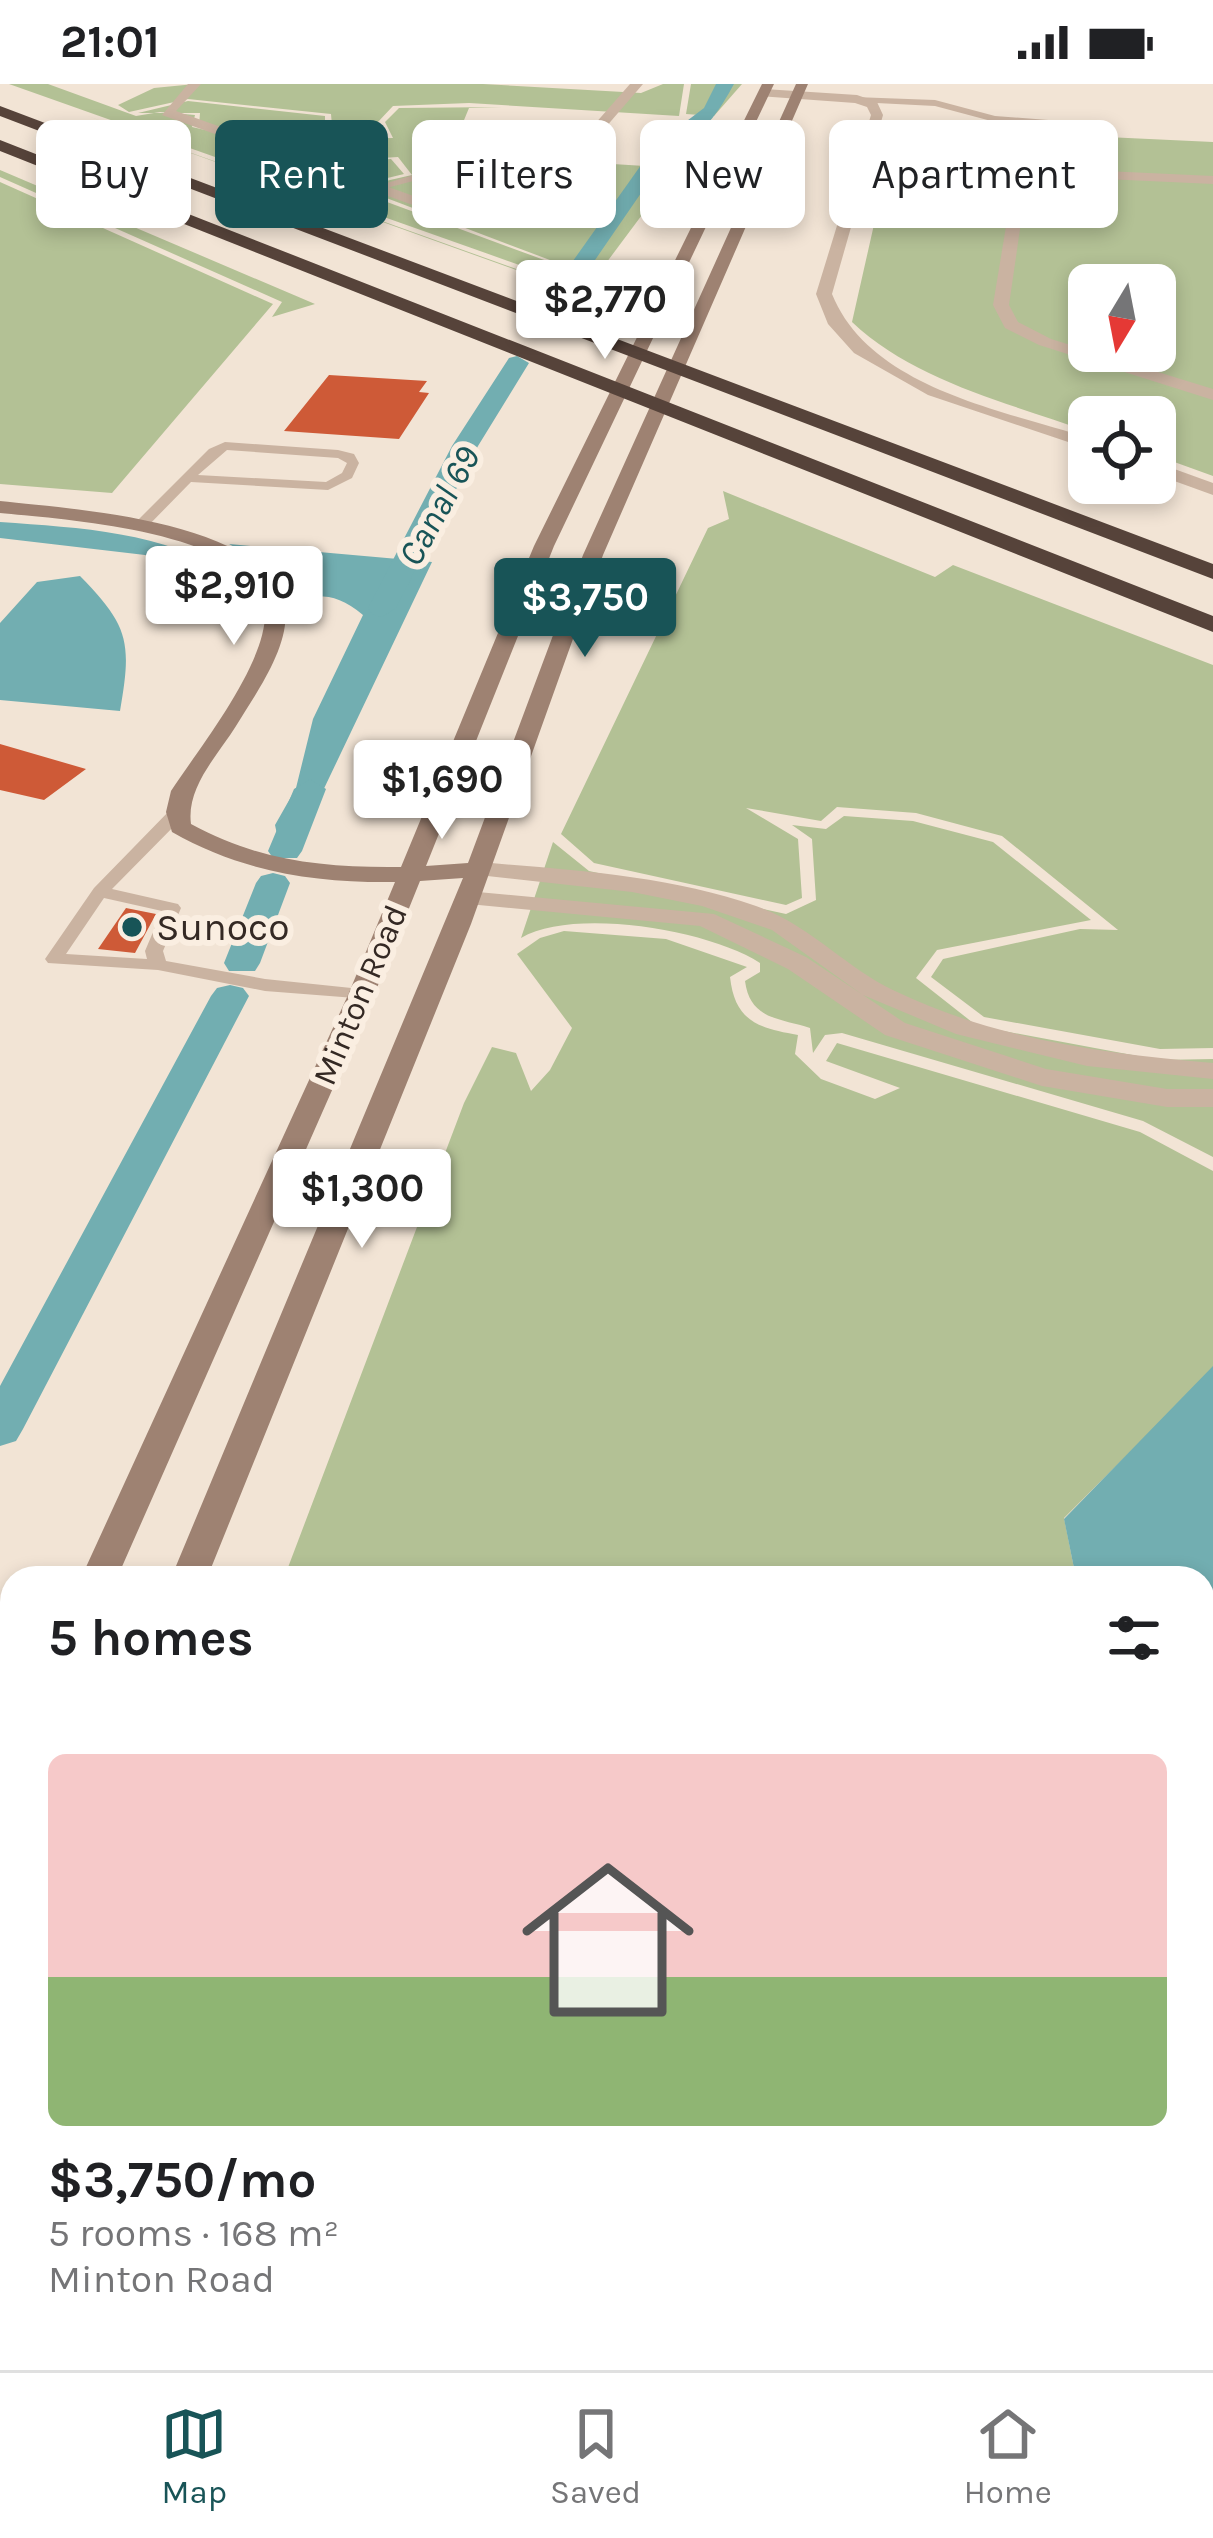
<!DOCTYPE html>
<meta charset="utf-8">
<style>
:root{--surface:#fff;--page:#f2f2f2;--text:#202124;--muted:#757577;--line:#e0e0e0;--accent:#185457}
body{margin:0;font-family:Karla,sans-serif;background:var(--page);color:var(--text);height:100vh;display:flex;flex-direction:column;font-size:45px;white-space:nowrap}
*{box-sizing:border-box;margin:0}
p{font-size:39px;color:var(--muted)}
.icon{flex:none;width:66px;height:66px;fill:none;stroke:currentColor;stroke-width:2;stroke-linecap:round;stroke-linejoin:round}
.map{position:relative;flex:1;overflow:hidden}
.drawer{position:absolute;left:0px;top:1482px;width:1215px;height:804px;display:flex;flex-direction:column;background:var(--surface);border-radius:36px 36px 0 0;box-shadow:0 6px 18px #0003}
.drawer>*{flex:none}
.banner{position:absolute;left:36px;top:36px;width:1143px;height:108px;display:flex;gap:24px}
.needle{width:78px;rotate:190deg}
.fabs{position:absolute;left:1068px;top:180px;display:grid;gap:24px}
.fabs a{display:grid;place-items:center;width:108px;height:108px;border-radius:18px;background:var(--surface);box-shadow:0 6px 18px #0003;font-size:60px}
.price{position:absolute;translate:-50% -102px;padding:0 27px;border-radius:12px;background:#fff;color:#222;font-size:39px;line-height:78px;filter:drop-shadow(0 3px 6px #0008)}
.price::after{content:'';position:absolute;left:50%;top:72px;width:36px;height:27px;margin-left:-18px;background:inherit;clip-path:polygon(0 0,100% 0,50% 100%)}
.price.selected{background:var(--accent);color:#fff}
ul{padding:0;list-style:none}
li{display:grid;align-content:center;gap:24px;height:636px;padding:0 48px}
li span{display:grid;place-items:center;height:372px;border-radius:18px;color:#555}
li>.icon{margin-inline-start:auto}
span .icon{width:216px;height:216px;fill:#fffc;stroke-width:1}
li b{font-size:51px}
h2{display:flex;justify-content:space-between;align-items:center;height:144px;padding:0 48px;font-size:51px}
.tag{padding:0 42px;border-radius:18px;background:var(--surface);box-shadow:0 6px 18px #0003;font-size:42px;line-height:108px}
.tag.selected{background:var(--accent);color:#fff}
.status{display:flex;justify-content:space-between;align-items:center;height:84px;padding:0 60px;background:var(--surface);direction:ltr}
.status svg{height:33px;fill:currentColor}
.dock{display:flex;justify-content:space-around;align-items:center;height:168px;border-top:3px solid var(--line);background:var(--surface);font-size:33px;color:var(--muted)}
.dock a{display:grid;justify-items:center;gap:6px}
.dock .selected{color:var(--accent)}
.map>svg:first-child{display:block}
.green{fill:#b3c195;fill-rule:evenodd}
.water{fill:#72aeb1}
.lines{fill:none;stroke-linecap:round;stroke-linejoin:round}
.canal{fill:#72aeb1;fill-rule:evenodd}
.building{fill:#ce5a37}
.lane{fill:#cab3a1;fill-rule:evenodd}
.street{fill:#cab3a1;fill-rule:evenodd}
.secondary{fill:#9e8272;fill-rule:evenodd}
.highway{fill:#56433a;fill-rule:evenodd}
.poi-dot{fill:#185457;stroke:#faeee1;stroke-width:4.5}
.labels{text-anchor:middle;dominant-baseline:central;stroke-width:12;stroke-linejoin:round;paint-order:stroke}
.far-street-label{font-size:33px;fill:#342924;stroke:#faeee1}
.far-water-label{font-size:36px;font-style:italic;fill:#185457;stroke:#faeee1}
.poi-label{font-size:39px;fill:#342924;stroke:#faeee1;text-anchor:start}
</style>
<div class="status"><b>21:01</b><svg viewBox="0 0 49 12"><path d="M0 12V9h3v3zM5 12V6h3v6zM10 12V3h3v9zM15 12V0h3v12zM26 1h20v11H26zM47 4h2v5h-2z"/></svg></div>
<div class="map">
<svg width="1213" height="2286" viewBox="0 0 1213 2286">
<rect width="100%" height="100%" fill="#f2e4d5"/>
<path class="green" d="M9,0H48L136,32L160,28L195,31L192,43C255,57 326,81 391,75L404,90L371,98L360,108L555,180L542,189Z
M195,0H483L641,9L663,0H684L679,32L469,19L393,22L377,39L387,52L333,53L331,30L188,15L129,28L118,21L154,4Z
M691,0H742L714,32L686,30Z
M188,17L325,32V53L330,55L393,54L385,38L399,24L502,23L469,24L450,70L677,84L583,210L82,30L536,192L550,190L563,181L368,107L377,99L412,91L398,73L364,75L199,42L200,29H138Z
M896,43L1213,58V392L1155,371V333H1089V348C1009,319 914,297 852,238ZM1089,201H1155V267H1089Z
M0,86L315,220L272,233L282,218L0,93Z
M0,98L273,220L112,409L0,400Z
M723,407L935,493L953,481L1213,581V964L1160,965L984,933L931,893L943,875L1080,845L1118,846L1002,752L916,729L837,723L821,737L746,724L798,755L802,814L786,821L594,779L561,750L708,444L729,435Z
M844,732L913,737L993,758L1091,836L937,866L916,894L977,942L1159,976L1213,975V1073L1143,1037L842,949L825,951L813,969L810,944C780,934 750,936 745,897L760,888V879C709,846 574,823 521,854L553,758L589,787L786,830L816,816L812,755L792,741L826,745Z
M564,847L666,855L747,883L730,893C735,938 759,944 798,951L795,970L821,995L875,1015L900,1004L826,977L837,959L1140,1048L1213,1087V1285L1064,1434L1076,1494H284L464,1019L492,963L516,969L531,1007L550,986L572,944L517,870L540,854Z
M1203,1616L1213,1623V2286H0V2241L12,2209V2274H1203Z"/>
<path class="water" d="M229,460L432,478L299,757L278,755L275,741L296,704L313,635L363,531C336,508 320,511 287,515L272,484Z
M80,492C129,542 132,558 120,627L0,616V539L37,498Z
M1213,1282V1623L1203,1616V1494H1076L1064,1435Z"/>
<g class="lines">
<path class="canal" d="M716,0H734C721,24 700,59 670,61L672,64L560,227H544L541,222L656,60L667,59V52L704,24Z
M517,272L529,279L478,362L396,524L382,533L372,530L368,524L452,362L509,274Z
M0,438C81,444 163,447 233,492C244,498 256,502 264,511L250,520L240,517L183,485L145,471L0,454Z
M310,695L326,705L302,767L297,774H273L268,767L294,705Z
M273,789L285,792L290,799L260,879L255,887H229L224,879L256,799L261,792Z
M230,901L243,904L249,912L23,1345L16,1357L0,1362V1302L211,912L217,904Z"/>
</g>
<path class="building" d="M329,291L427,297L419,308L429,309L399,355L284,347Z
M0,660L86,685L44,716L0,706Z
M126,824L156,830L135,869L98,865Z"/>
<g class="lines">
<path class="lane" d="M854,13L935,16L995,32L1100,40L1095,43L995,38L935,22L857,18Z
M417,90L494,116L534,123L529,126L489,121L417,96L375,107L370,104Z
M225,358L338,366L354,370L359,379L352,394L328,406L191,398L144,446H134V440L209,365ZM227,366L338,374L347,379L342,389L326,398L198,391Z
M178,723L186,728L184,732L112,805L178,820L181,824L163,867L166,877L265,895L361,905L368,907L370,911L368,915L265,907L158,886L48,879L45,875L94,804L172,724ZM104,814L162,827L145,867L147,875L66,870Z"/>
<path class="street" d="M188,0H201L176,27L478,135L514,132L630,0H643L523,139L477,144L162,31Z
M764,5L857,11L877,18L883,31L832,210C870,304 1002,326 1089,354V365L928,311L854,269L828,240L816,210L871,31L867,23L855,19L760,12Z
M1062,85L1213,92V100L1062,93L1027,97L1009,221L1018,238L1051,255L1213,305V316L1039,261L1005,244L993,221L1014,94Z
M1155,378L1213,399V411L1155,390Z
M478,778C571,786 667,791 756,822C812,842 844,883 895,907C995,955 1104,970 1213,979V995L1087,982L956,950L863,911L772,846L702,822L632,808L469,790L466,785Z
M467,807L714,830L806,873L905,939L1046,985L1167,1005H1213V1023H1167L1042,1002L885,951L788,885L700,842L458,819L455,814Z"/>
<path class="secondary" d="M762,0H774L554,462L426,782L468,779L583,471L796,0H808L603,471L471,840L207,1494H171L463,794L420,797L374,911L117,1494H81L348,911L395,798C315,799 242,788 172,748L166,728L171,707C199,664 268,579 265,526C259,447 60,435 0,429V417C70,425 273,436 285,525C290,563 255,611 236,642C218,671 186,703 191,740C258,777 325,784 401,783L534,462Z
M12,1669V1723L0,1728V1673Z
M12,1898V1962L0,1967V1903Z"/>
<path class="highway" d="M0,22L1213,480V495L0,32Z
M0,56L1213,532V548L0,67Z"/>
</g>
<circle class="poi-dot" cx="132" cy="843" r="12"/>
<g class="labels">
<g class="far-street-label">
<text transform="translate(360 911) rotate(-67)">Minton Road</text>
</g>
<g class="far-water-label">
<text transform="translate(439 422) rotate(-61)">Canal 69</text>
</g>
<g class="poi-label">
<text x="156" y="843">Sunoco</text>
</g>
</g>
</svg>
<div class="fabs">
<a><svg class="needle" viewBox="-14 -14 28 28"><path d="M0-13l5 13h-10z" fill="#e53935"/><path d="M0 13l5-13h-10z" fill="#757577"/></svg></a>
<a><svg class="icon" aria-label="locate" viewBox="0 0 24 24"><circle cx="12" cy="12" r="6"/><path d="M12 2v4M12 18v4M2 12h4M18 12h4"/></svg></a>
</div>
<b class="price" style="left:605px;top:278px">$2,770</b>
<b class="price" style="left:234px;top:564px">$2,910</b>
<b class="price selected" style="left:585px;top:576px">$3,750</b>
<b class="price" style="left:442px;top:758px">$1,690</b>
<b class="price" style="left:362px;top:1167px">$1,300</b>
<div class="banner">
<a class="tag">Buy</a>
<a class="tag selected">Rent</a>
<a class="tag">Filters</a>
<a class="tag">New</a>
<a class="tag">Apartment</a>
</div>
<section class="drawer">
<h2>5 homes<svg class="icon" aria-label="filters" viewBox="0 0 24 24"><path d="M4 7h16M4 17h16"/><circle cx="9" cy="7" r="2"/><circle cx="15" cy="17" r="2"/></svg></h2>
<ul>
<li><span style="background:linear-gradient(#f6c9c9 60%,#8fb573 0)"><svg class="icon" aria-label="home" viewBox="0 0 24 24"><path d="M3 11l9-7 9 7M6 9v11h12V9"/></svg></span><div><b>$3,750/mo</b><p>5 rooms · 168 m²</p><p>Minton Road</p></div></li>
</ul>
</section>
</div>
<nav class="dock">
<a class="selected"><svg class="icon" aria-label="map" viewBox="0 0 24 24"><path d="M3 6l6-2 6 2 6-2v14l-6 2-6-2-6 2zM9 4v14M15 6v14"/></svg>Map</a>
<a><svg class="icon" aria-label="saved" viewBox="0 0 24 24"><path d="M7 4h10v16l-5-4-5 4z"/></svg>Saved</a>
<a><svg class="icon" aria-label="home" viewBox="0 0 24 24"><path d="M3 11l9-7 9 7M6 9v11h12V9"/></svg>Home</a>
</nav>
